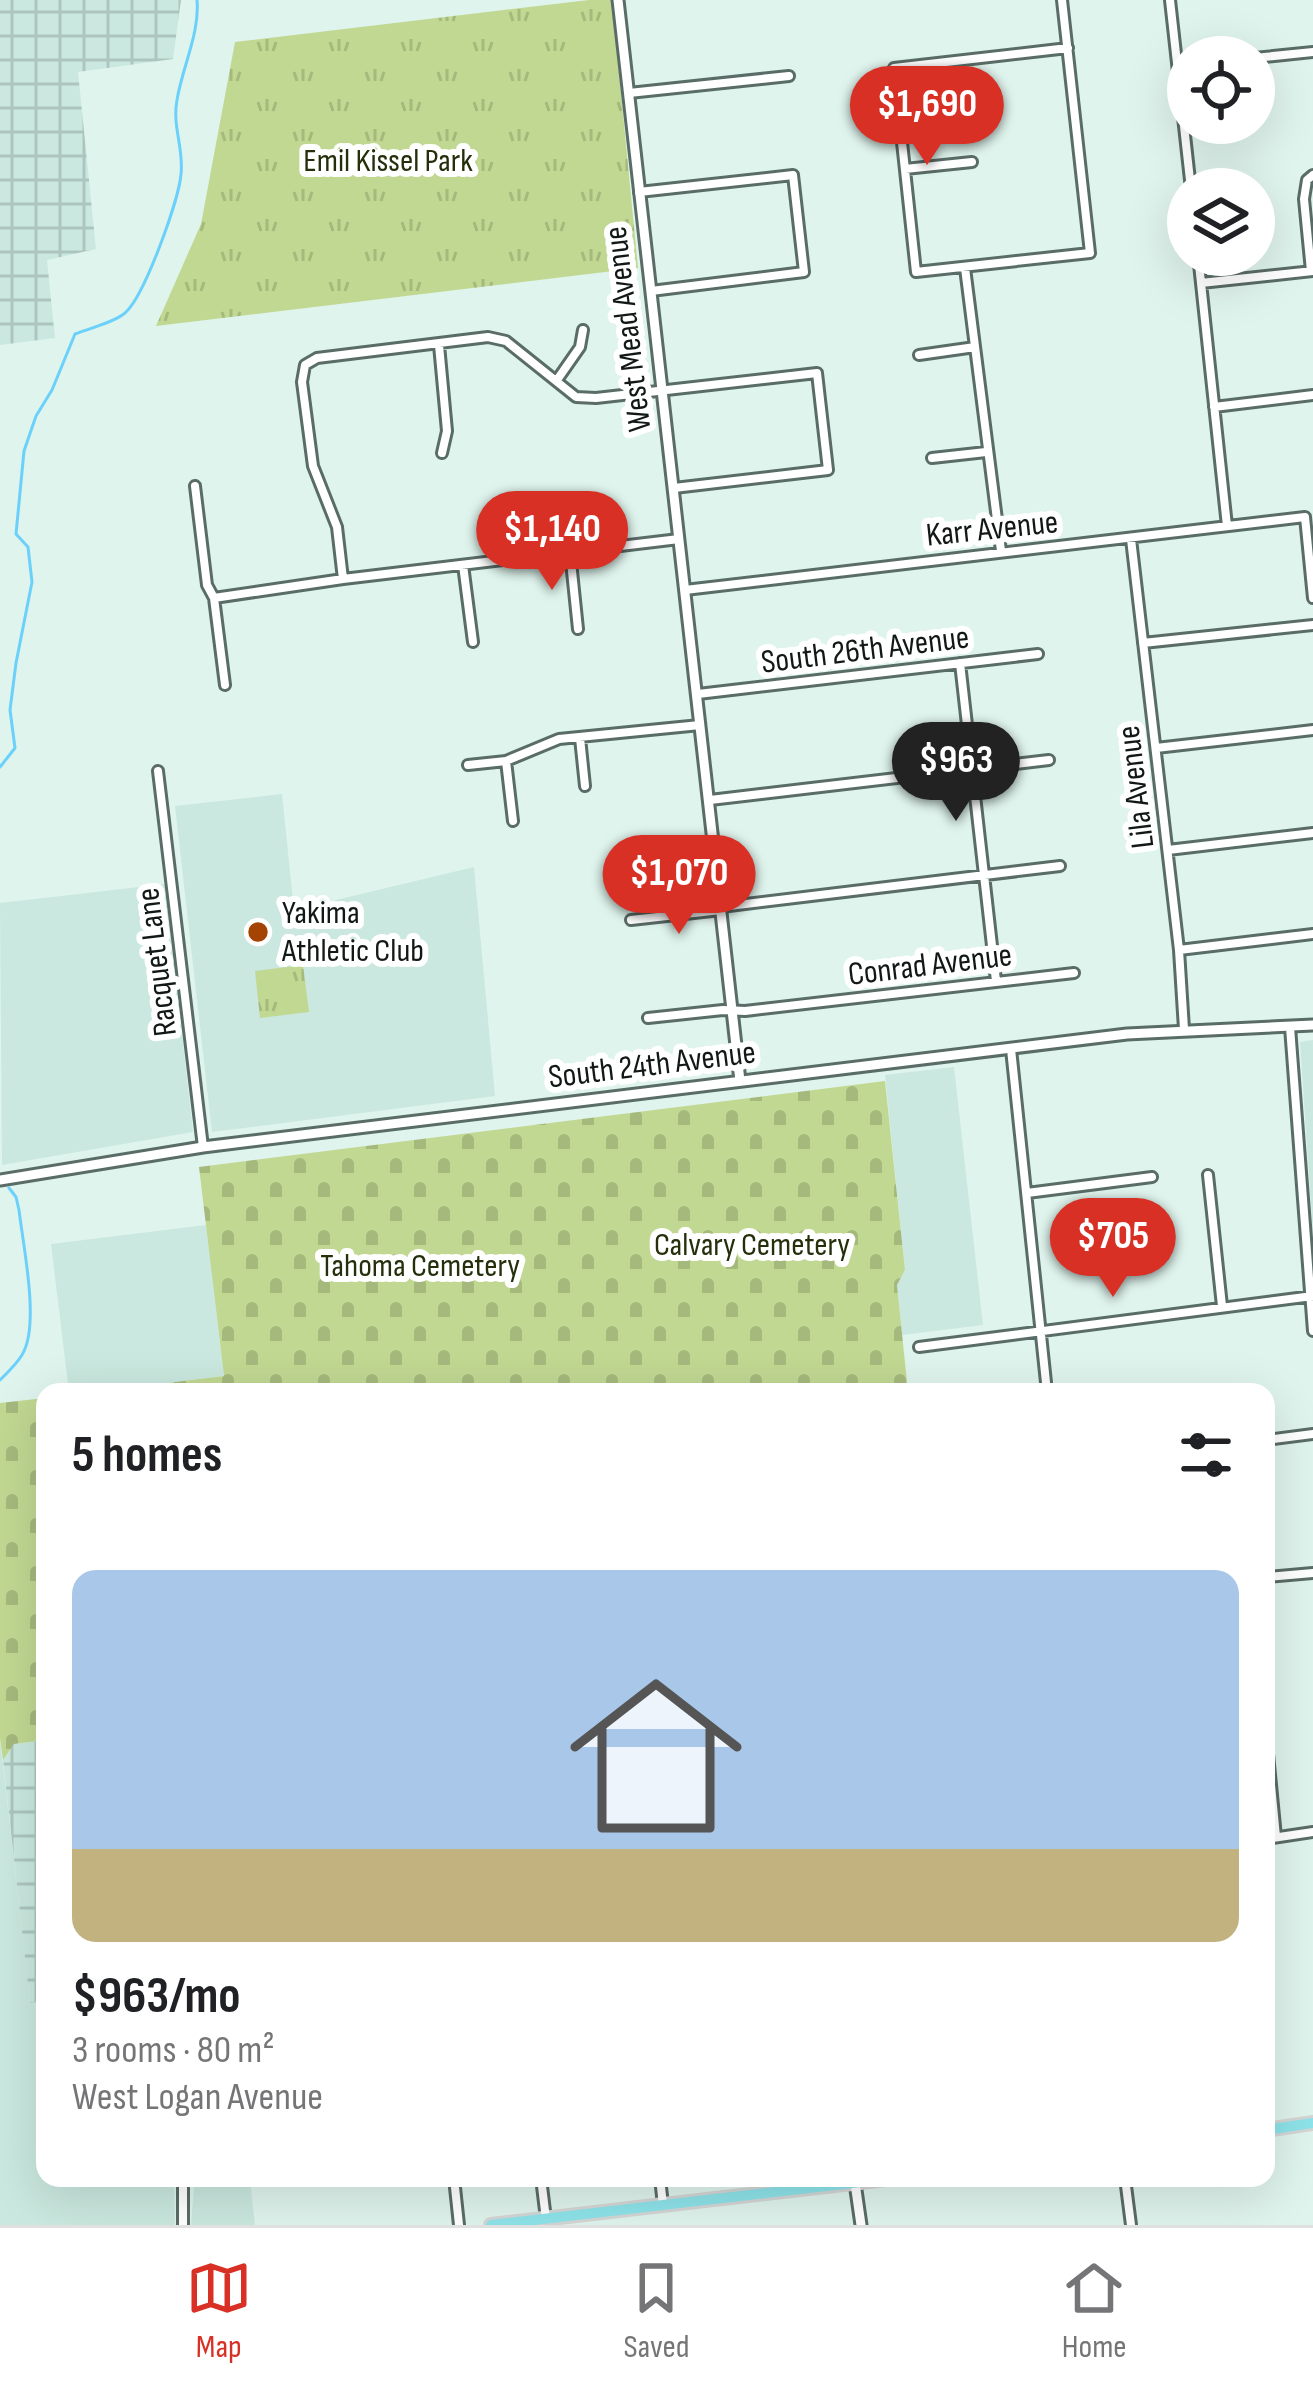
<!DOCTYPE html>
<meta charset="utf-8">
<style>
:root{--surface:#fff;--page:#f6f6f6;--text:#202124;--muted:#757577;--line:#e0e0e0;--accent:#d93025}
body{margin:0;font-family:"Sofia Sans Condensed",sans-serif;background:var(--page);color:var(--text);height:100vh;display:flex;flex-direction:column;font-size:45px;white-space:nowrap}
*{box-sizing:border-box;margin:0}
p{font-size:39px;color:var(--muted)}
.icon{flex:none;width:66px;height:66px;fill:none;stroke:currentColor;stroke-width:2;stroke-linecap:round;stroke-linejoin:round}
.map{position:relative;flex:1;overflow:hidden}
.drawer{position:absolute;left:36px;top:1383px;width:1239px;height:804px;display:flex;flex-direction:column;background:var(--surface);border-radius:24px;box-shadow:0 12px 48px #0002}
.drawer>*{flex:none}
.fabs{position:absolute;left:1167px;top:36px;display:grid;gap:24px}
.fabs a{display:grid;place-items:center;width:108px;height:108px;border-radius:50%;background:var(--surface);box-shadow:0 12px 48px #0002;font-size:60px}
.price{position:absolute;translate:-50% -102px;padding:0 27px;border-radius:42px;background:var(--accent);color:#fff;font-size:39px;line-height:78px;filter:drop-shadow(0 3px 6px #0008)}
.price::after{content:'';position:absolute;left:50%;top:72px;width:36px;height:27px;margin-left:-18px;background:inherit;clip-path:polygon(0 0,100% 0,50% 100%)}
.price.current{background:#222;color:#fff}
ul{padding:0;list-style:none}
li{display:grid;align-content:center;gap:24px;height:636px;padding:0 36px}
li span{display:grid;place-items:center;height:372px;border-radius:24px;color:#555}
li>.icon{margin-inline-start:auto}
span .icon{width:216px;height:216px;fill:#fffc;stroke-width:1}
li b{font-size:51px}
h2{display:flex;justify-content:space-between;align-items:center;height:144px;padding:0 36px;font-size:51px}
.dock{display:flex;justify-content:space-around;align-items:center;height:168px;border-top:3px solid var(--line);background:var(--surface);font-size:33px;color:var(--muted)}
.dock a{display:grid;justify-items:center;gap:6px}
.dock .current{color:var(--accent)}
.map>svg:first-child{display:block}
.built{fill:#cae8df}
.industrial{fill:url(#industrial-grid)}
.cemetery{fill:url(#cemetery-stones)}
.park{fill:url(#park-tufts)}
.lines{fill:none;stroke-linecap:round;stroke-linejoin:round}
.stream{stroke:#6bd1fb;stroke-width:3}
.minor-casing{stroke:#5a6c67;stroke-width:14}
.tertiary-casing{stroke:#5a6c67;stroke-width:15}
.primary-casing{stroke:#d4d5d5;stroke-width:16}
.minor{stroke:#fff;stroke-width:8}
.tertiary{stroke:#fff;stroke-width:9}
.primary{stroke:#8de3e9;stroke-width:10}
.poi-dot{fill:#a54302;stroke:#fff;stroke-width:4.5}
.labels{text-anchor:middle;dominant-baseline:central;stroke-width:12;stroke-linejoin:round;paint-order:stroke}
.park-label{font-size:33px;fill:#252f0c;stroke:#fff}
.street-label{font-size:33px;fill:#111816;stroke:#fff}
.poi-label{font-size:33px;fill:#111816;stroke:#fff;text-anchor:start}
</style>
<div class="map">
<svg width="1313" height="2225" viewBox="0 0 1313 2225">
<defs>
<pattern id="industrial-grid" width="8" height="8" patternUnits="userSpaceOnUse" patternTransform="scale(3)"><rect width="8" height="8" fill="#cae8df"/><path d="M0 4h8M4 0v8" fill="none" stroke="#acc6bf"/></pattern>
<pattern id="cemetery-stones" width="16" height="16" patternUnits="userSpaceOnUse" patternTransform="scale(3)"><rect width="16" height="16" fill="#c1d892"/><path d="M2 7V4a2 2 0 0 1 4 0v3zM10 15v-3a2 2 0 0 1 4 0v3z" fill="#a5b97d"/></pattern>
<pattern id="park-tufts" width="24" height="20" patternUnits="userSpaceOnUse" patternTransform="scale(3)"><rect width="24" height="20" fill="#c1d892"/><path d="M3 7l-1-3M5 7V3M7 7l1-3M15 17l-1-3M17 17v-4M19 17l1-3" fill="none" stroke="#a5b97d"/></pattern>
</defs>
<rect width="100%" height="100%" fill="#dff4ed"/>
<path class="built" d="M282,794L294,910L474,867L495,1096L212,1132L175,806Z
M165,884L193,1132L2,1165L0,903Z
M1313,1040V1235L1300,1042Z
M954,1067L983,1325L902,1335L897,1285L905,1270L885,1075Z
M206,1225L224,1376L93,1392H69L51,1244Z
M0,1738L30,2002L45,2001V2178H174L175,2225H0Z
M250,2180L255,2225H191L194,2186Z"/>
<path class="industrial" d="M0,0H181L173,59L78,72L96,249L47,260L55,338L0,345Z
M45,1740V2001L30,2003L3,1760L14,1744Z"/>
<path class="cemetery" d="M885,1081L905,1270L897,1285L908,1392H93L224,1376L199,1167Z
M45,1398V1740L14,1744L3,1760L0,1738V1403Z"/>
<path class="park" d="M589,0H612L638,268L156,326L201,224L235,42Z
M303,965L309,1012L260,1018L255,971Z"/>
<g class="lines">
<path class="stream" d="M0,767L15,748L10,710L16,663L32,582L28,547L16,534L24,451L36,416L52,390L75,334C88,329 118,321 126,312C145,294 179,200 181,174C184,148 172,127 177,100C182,68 200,33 197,0
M0,1380C8,1372 20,1361 24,1351C39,1320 23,1245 19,1210L16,1197L9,1188"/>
<g class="minor-casing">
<path id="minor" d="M1062,0L1090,253L916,272L894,68L1068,48
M1170,0L1191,189
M1254,58L1313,52
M629,93L789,76
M905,169L972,162
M639,192L793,175L804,272L651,291
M1198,255L1227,526
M965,268L1001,551
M1311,271L1304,199L1307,180L1313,175
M1201,283L1313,271
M439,345L447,431L442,453
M919,355L975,347
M557,380L580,347L583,330
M1214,407L1313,395
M932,458L986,452
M195,486L207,585L214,598L343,579L679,539
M1131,539L1179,950L1184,1029
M570,552L578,629
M463,565L473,642
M343,579L337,527L313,466L302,382L305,365L317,358L488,337L506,341L576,397L596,398L817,373L828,470L674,488
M685,590L1305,517L1313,598
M214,598L225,685
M1143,643L1313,625
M960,663L996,981
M698,694L1038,654
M580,738L585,786
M1156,748L1313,730
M506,761L513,821
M468,765L506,761L559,739L700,725
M158,771L203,1147
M710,800L1049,760
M1168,850L1313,833
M721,907L1060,866
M631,920L721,910
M1179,950L1313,934
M648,1018L723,1010L745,1011L1074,973
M1290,1027L1313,1331
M1011,1049L1047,1392
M1208,1175L1222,1306
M1027,1193L1152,1177
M919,1347L1313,1296
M1266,1440L1313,1434
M1266,1577L1313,1573
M1266,1733L1276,1837
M1266,1839L1313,1832
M183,2178V2225
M454,2178L459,2225
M541,2178L546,2219
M660,2178L663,2205
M1125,2178L1131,2225"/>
</g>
<g class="tertiary-casing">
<path id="tertiary" d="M618,0L740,1081
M0,1180L203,1147L1127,1034L1313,1025
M855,2183L861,2225"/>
</g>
<g class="primary-casing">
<path id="primary" d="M1266,2130L1313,2123
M491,2225L895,2178"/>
</g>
<use href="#minor" class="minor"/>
<use href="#tertiary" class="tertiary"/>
<use href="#primary" class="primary"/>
</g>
<circle class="poi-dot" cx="258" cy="932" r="12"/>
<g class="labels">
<g class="park-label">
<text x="388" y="161">Emil Kissel Park</text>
<text x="752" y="1245">Calvary Cemetery</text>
<text x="420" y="1266">Tahoma Cemetery</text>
</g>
<g class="street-label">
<text transform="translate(628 329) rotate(-97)">West Mead Avenue</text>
<text transform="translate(992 529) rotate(-6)">Karr Avenue</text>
<text transform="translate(865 650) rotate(-7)">South 26th Avenue</text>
<text transform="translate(1136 787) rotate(-97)">Lila Avenue</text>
<text transform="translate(157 962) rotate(-97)">Racquet Lane</text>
<text transform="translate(930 965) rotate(-7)">Conrad Avenue</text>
<text transform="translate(652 1065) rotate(-7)">South 24th Avenue</text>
</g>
<g class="poi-label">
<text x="282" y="913">Yakima<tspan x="282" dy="38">Athletic Club</tspan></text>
</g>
</g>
</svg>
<div class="fabs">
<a><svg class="icon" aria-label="locate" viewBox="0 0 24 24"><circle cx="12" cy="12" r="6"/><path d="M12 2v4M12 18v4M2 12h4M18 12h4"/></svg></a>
<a><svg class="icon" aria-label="layers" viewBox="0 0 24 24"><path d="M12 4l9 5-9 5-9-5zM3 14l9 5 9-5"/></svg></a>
</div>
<b class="price" style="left:927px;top:168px">$1,690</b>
<b class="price" style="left:552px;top:593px">$1,140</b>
<b class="price current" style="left:956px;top:824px">$963</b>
<b class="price" style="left:679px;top:937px">$1,070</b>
<b class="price" style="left:1113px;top:1300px">$705</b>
<section class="drawer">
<h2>5 homes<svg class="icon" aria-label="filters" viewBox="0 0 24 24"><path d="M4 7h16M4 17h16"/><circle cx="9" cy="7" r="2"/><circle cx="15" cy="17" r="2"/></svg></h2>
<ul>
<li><span style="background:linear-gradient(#a9c7e8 75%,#c2b280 0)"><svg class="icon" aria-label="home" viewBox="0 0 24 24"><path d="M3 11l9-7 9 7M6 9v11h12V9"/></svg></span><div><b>$963/mo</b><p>3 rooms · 80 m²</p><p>West Logan Avenue</p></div></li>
</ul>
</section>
</div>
<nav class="dock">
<a class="current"><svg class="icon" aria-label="map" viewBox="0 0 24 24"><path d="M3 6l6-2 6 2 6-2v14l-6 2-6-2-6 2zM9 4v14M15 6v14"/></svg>Map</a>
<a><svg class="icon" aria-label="saved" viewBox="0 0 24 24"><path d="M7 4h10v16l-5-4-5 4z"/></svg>Saved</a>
<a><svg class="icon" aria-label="home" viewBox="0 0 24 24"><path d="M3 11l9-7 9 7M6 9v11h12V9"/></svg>Home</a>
</nav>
